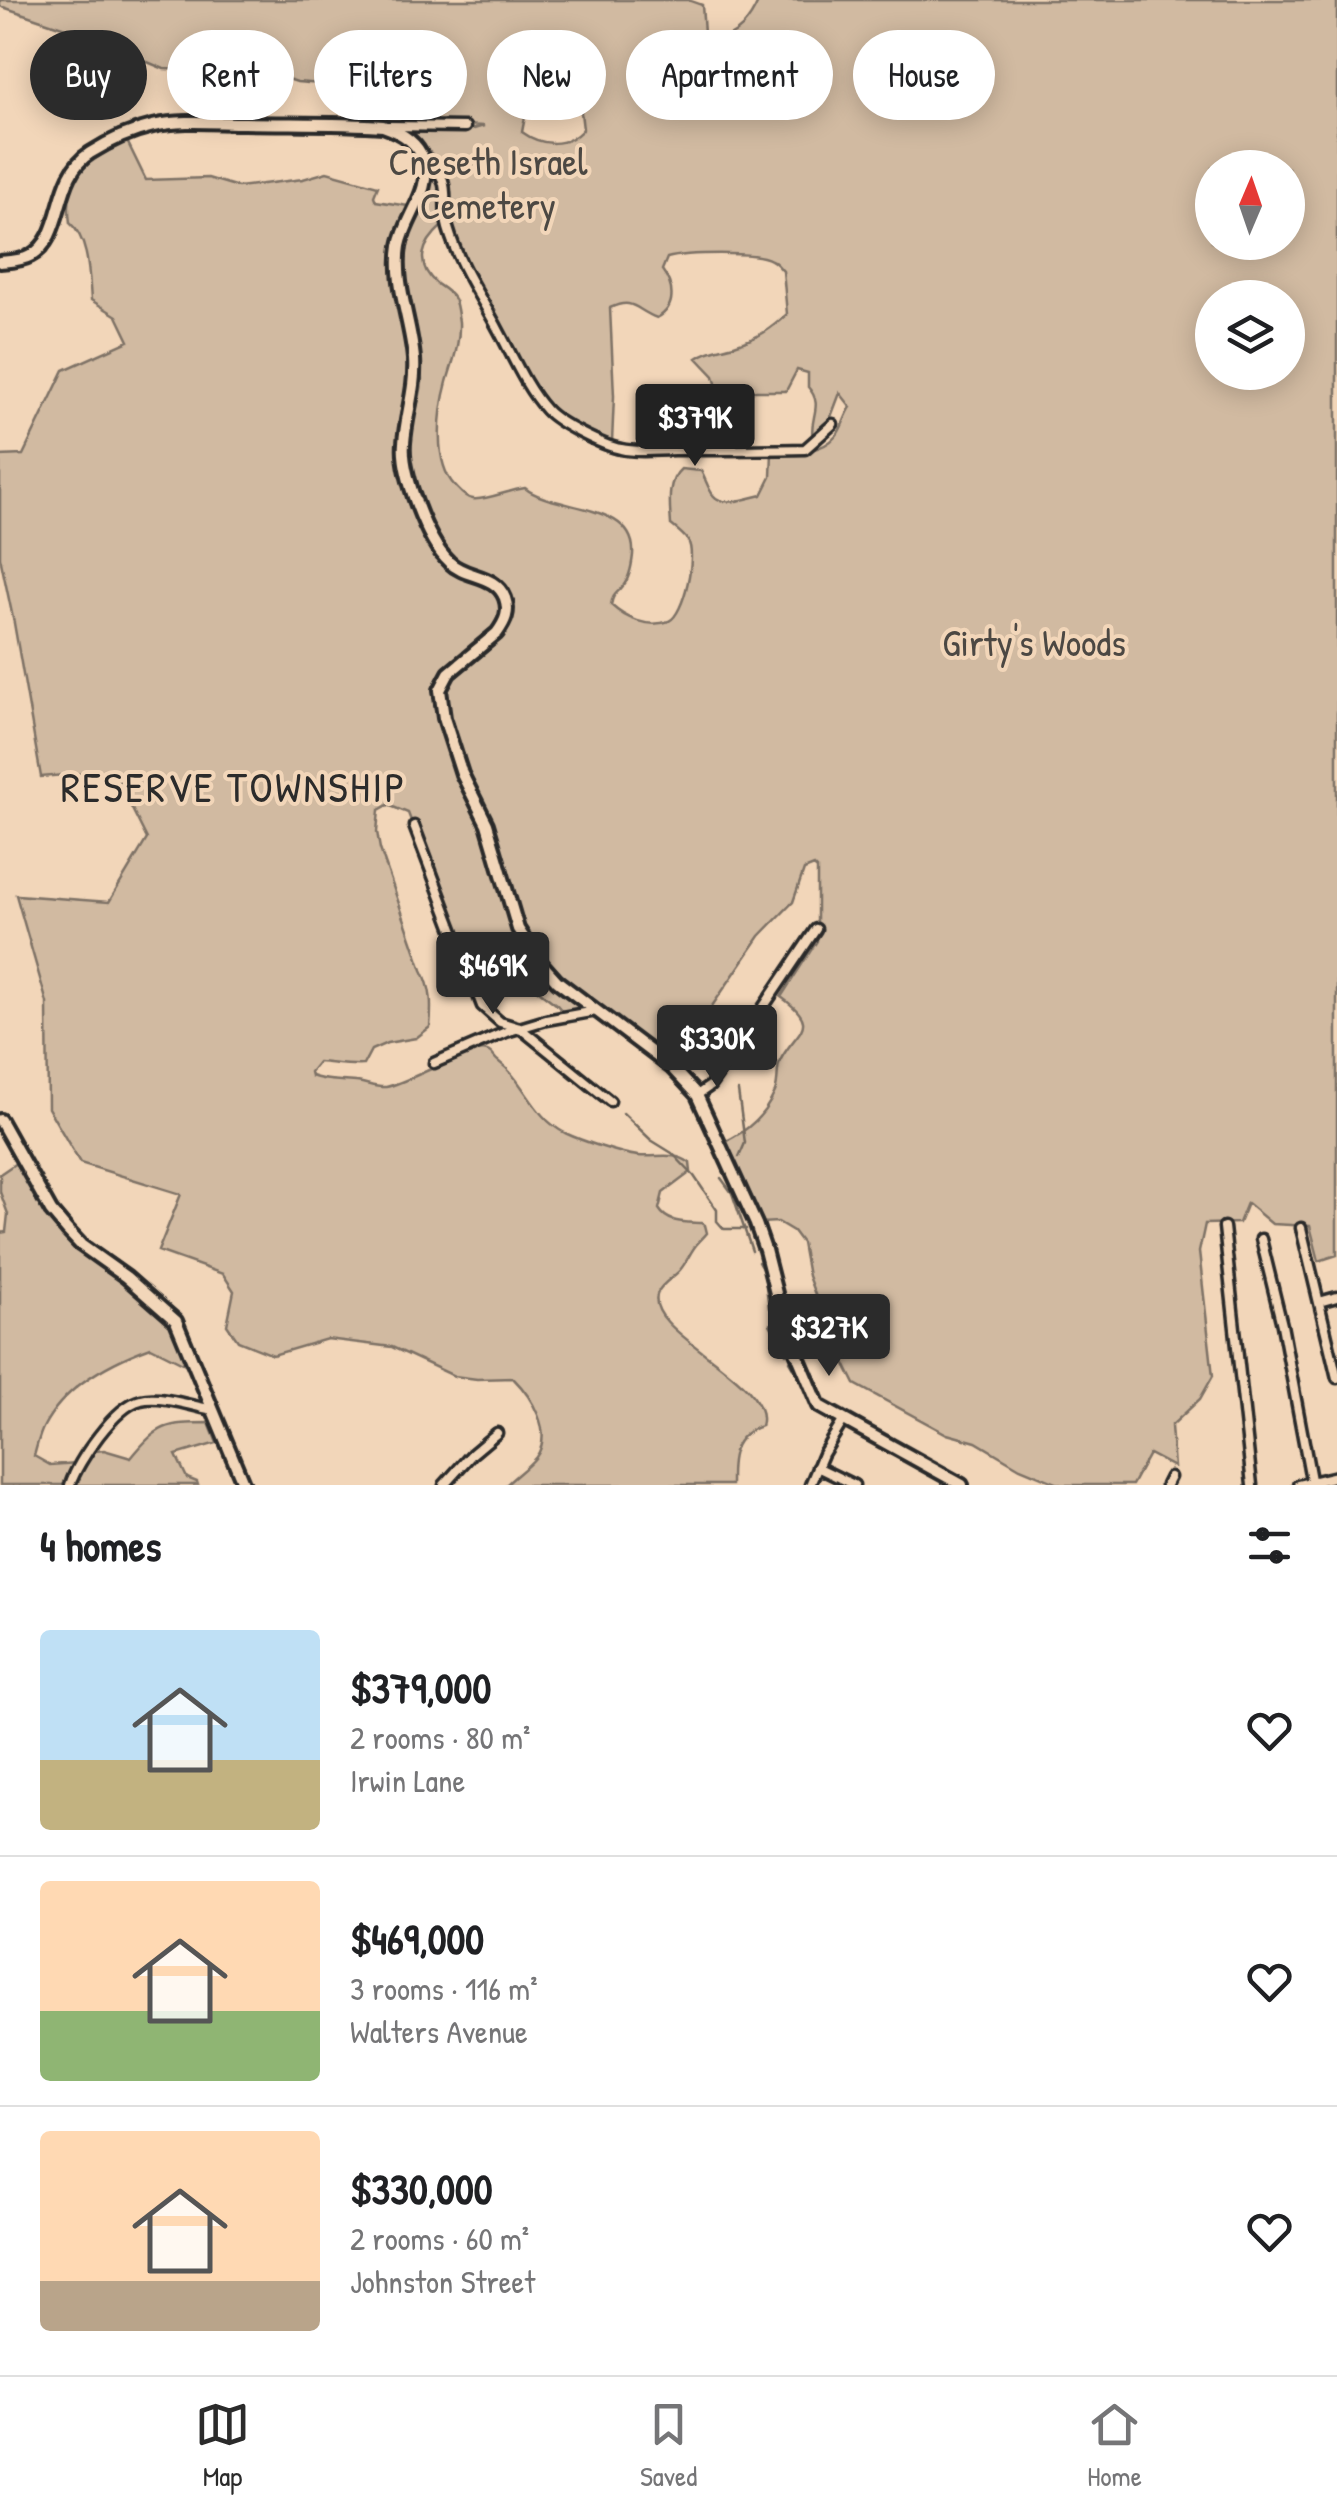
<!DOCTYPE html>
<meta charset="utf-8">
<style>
:root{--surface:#fff;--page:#f6f6f6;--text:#202124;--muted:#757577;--line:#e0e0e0;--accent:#2b2b2b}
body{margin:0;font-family:"Patrick Hand",sans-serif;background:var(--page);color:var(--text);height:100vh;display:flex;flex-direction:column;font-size:38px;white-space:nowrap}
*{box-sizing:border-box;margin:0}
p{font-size:32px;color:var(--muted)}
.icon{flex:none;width:55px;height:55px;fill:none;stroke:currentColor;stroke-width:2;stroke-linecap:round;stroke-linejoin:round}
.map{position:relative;height:1485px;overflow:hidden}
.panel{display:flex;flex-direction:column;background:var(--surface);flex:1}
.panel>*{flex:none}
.guide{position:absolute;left:30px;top:30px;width:1278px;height:90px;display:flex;gap:20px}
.needle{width:65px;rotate:2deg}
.fabs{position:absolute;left:1195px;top:150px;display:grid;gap:20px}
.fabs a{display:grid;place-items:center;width:110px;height:110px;border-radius:50%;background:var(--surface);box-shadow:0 5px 25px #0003;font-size:50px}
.price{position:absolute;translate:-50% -85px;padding:0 22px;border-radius:10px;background:var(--accent);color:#fff;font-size:32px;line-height:65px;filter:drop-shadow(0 2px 5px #0008)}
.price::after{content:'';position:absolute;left:50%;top:60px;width:30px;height:22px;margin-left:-15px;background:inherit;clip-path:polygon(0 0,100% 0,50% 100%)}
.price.current{background:#222;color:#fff}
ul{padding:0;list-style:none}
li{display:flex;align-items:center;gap:30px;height:250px;padding:0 40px}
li+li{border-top:2px solid var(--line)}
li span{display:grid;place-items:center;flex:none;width:280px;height:200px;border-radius:10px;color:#555}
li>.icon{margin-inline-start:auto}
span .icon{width:120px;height:120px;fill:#fffc;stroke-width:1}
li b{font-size:42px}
h2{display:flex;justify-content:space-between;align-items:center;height:120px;padding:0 40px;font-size:42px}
.chip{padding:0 35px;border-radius:45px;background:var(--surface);box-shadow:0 5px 25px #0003;font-size:35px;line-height:90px}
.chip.current{background:var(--accent);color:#fff}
.dock{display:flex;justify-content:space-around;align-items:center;height:140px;border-top:2px solid var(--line);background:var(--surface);font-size:28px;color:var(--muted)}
.dock a{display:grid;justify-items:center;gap:5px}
.dock .current{color:var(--accent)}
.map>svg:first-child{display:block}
.green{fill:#d1baa1;stroke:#7e7266;stroke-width:2.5;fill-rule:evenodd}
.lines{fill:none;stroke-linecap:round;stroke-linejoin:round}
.stream{stroke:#746b5f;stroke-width:2.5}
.minor-casing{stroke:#2b2b2b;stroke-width:15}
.tertiary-casing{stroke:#2b2b2b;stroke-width:18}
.minor{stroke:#f2d6b9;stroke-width:8}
.tertiary{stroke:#f2d6b9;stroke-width:10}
.labels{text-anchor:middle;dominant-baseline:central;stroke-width:8;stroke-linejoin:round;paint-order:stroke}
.park-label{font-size:38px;fill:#4c4843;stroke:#f2d6b9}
.quarter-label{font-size:42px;letter-spacing:2.5px;fill:#2b2b2b;stroke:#f2d6b9}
</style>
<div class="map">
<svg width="1337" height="1485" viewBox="0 0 1337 1485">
<rect width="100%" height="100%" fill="#f2d6b9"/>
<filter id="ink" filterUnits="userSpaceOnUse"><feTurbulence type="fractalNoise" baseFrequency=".01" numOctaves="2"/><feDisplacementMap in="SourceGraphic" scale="20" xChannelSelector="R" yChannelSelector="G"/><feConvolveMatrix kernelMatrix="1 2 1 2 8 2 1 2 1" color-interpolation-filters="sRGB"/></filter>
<g filter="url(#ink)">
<path class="green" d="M0,0H688L702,5L704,33L714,41C738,37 750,21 759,0H1337V1255L1319,1261L1310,1226L1272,1224L1247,1203L1239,1223L1205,1224L1199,1252L1213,1376L1200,1399L1171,1426L1174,1467L1149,1454L1132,1485H1061L1020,1468L976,1442L947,1434L855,1384L829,1332L808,1276L802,1243L793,1231L778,1222L760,1223L724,1142C746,1132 765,1115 775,1092C779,1082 776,1070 780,1061C795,1030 823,1027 781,997L817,941V869L814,866L804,870L793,902L760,936L673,1063L557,973L528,936L515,908L492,820L465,770L446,705V691L451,681C470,664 514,637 513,609C512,573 477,576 454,559C436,546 417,487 410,464C402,435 420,410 422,382C422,373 419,362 417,352C411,319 400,281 405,247C408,222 428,203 430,176H434C442,191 441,209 442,226C422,244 414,264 437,284C443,288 451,293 454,299C457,304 458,316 459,322C460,344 453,361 447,382C439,411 433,463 455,486C460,491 465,498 473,499C485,501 509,490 525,488C552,511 637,502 633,555C632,564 629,579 623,586C617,594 613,593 611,605C625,618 648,629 669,621C684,615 697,554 688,541C684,535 676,529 671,525C670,506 666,482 681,469L701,471C705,478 708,488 713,495C723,508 749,498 762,495L771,477L772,452C793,452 821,454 836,436C842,429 845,416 851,407L840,393L829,422L813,439C808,418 825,406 808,387V373L797,370L786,391H726L717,387L714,376L697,358C709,349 723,349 737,344C758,338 771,329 787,314L783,271C779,267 776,262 771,260C756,251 685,253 667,258L662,270C674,286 677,307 657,318C635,310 634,297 610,308L614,396L612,442C590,434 568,425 551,408C528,385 513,352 497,323C483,296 466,269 455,240C448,222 450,205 448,186C445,161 420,142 401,127L474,129L484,126L355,120L356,87L297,82L273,74L164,69L71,30L0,6ZM530,91L548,98L570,96L580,104L583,129C567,148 541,146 522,132ZM1212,168H1288V242H1212ZM1212,298H1288V372H1212Z
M127,141L146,180L208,178L238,187L303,179L327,172L378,186L374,196L376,201L415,207L399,251L414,357L403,462L445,557L500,588L507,617L444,681V718L487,824L511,912L540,962L596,1011L567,1017L557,1005L518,975L504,942L500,937L461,952L408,813L388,805L379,810L377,832L380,849L422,970C432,989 432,1005 430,1027L416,1038L387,1043L371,1050L363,1065C348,1066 333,1063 318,1062L310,1072L311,1076C326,1082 340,1080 356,1082C366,1083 376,1088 386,1087C408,1083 472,1045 487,1051C492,1052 494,1058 498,1061C525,1081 533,1117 565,1133C582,1141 621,1154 638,1156C658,1158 674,1151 690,1163L691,1172L663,1193L659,1209C668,1224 686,1222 702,1223L705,1225L707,1233C704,1237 700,1240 697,1244C690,1252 687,1262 680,1270C673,1278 662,1283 658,1292C640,1332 776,1379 761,1426C731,1436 731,1458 731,1485H506C515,1476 528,1467 536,1457C554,1432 531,1396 513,1378L477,1379L454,1376L392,1347L327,1339L273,1355L238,1341L227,1325L234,1291L223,1274L158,1251L181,1194L80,1163L48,1108L47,1003L16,895L109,902L147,839L113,771L41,777L14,623L0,557V456L23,455L64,370L129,341L117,316L91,300C89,276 89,239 70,223C63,172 88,162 127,141Z
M16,1163L38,1199L73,1244L159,1311L171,1325L191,1367L151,1347C110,1362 65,1386 44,1426C39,1435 37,1446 34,1456L50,1465L77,1463L95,1451L104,1450L131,1458C159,1424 166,1423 209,1423L217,1443L176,1455L187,1478L197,1482L198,1485H0V1233L6,1232L8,1214L0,1192V1174Z"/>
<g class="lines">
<path class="stream" d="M738,1091L745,1143L739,1157
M623,1113L651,1140L672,1153L694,1176L717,1210V1221L724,1229H746
M721,1178L732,1193L752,1251
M758,1262L764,1272L769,1308
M770,1324L786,1354
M790,1361L796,1371"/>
<g class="minor-casing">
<path id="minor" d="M388,126L465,127
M424,161C456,177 440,201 448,228C459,266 481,297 499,331C513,357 526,388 546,410C558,423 603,446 621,449C637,453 657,450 674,450C718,450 761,450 805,449L833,424
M414,826L482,1006L500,1022L520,1028L610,1101
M434,1063L506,1032L546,1020L596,1011
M697,1095L710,1086L717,1076L816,929
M1224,1227L1252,1485
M1301,1228L1337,1378
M1261,1239L1282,1325L1312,1485
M1319,1302L1337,1297
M817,1467L854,1485
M70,1485C78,1461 115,1406 141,1400C159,1395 193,1406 212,1410
M444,1485L472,1454L497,1433
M810,1485L823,1454L843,1421
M1166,1485L1170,1477
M1298,1485L1337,1476"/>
</g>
<g class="tertiary-casing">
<path id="tertiary" d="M0,262C10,261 21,261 30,256C66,237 52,177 90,153C109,141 131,131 153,126C183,119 215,123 245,123C291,124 337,123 383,126C400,132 417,141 423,159C434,189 405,217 400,246C394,284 411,321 414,359C416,388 406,414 404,443C401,472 427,541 449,562C466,579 495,573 505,598C510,612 505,622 497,633L449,673L440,690L444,718L462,774L487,824L518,929L540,962L557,981L671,1067L697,1095L756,1224L765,1250L783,1321L819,1406L962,1485
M0,1120L51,1211L67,1230L81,1245L126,1277L176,1321L244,1485"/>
</g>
<use href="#minor" class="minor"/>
<use href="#tertiary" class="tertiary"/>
</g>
</g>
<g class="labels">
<g class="park-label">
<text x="488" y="161">Cneseth Israel<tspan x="488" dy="44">Cemetery</tspan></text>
<text x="1034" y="642">Girty's Woods</text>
</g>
<g class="quarter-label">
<text x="234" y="786">RESERVE TOWNSHIP</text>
</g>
</g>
</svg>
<div class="fabs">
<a><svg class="needle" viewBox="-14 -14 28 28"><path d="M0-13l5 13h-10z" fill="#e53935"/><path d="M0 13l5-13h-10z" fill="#757577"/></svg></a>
<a><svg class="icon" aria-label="layers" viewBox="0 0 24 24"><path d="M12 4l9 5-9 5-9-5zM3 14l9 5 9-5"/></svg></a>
</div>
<b class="price current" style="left:695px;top:469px">$379K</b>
<b class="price" style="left:493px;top:1017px">$469K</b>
<b class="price" style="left:717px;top:1090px">$330K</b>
<b class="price" style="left:829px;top:1379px">$327K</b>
<div class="guide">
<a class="chip current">Buy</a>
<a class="chip">Rent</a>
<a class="chip">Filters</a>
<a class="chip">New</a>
<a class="chip">Apartment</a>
<a class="chip">House</a>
</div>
</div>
<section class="panel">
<h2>4 homes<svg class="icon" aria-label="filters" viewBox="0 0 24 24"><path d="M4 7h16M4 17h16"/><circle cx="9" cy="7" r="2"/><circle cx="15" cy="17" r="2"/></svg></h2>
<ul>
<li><span style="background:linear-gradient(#bfe0f5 65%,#c2b280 0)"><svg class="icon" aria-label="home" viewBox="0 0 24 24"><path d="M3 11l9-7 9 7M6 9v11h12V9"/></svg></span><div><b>$379,000</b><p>2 rooms · 80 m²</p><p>Irwin Lane</p></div><svg class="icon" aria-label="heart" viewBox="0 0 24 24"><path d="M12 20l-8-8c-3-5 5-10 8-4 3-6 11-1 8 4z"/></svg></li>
<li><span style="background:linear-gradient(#ffd9b3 65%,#8fb573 0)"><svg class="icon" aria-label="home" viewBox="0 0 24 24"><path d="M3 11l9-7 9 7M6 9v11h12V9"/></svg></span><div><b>$469,000</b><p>3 rooms · 116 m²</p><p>Walters Avenue</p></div><svg class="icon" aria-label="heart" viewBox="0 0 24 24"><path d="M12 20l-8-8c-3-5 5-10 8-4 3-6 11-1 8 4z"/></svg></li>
<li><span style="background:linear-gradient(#ffd9b3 75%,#b9a48a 0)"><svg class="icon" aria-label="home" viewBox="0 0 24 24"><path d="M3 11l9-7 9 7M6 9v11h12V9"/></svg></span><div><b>$330,000</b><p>2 rooms · 60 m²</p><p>Johnston Street</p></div><svg class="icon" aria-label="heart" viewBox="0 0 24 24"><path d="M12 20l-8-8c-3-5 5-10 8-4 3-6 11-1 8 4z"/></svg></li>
</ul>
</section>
<nav class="dock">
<a class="current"><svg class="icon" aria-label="map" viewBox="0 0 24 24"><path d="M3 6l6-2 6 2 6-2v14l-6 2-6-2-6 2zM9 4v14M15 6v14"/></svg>Map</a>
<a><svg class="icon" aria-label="saved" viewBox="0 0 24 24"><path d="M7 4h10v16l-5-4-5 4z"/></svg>Saved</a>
<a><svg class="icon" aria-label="home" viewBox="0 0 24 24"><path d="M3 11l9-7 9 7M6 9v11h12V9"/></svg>Home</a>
</nav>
